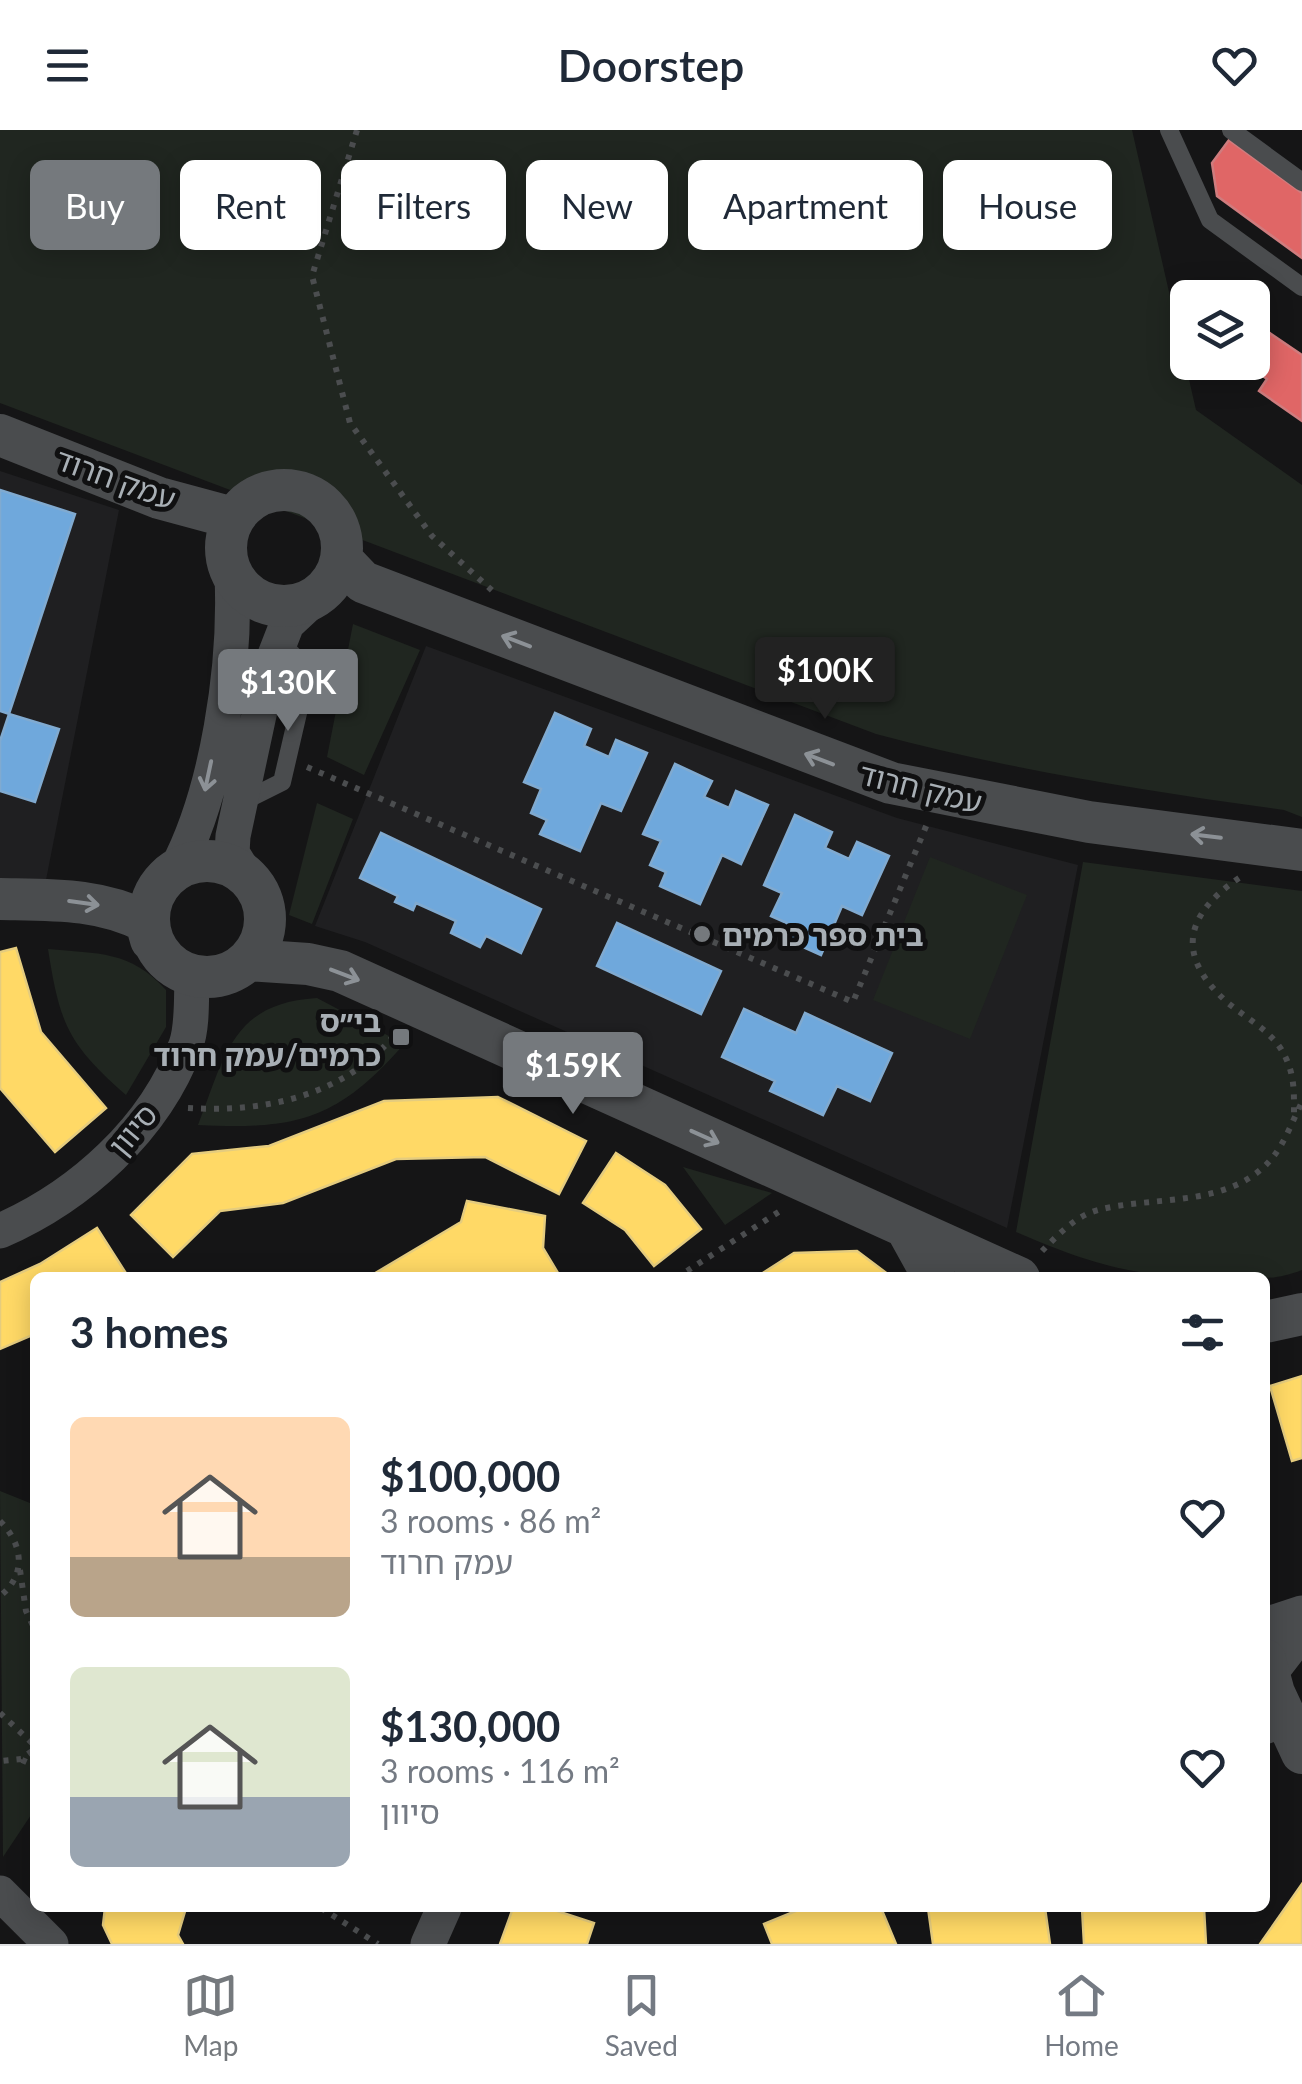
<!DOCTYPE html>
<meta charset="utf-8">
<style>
:root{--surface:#fff;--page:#f6f6f7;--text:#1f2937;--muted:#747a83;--line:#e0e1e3;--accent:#75797d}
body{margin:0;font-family:Lato,"Noto Sans Hebrew",sans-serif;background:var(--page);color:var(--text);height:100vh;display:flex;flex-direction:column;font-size:38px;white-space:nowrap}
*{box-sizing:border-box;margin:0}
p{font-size:32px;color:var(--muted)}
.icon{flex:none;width:55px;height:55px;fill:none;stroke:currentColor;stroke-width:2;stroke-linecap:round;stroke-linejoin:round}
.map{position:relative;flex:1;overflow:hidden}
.panel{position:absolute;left:30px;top:1142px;width:1240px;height:640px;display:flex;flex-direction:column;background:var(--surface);border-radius:15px;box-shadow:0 5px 25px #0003}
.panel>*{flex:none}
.top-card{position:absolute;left:30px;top:30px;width:1242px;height:90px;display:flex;gap:20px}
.controls{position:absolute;left:1170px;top:150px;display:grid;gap:20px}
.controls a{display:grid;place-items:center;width:100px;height:100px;border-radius:15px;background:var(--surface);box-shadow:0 5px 25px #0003;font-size:50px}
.price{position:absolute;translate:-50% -85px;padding:0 22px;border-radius:10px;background:var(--accent);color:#fff;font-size:32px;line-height:65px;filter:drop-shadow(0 2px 5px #0008)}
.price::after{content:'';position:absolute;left:50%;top:60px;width:30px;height:22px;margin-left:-15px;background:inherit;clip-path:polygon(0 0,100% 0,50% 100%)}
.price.on{background:#222;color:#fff}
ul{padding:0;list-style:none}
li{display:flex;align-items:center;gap:30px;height:250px;padding:0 40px}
li span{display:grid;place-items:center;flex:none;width:280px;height:200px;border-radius:15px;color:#555}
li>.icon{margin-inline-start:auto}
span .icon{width:120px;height:120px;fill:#fffc;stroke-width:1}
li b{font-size:42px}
h2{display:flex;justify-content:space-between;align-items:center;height:120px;padding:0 40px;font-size:42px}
.chip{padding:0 35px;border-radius:15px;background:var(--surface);box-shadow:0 5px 25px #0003;font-size:35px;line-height:90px}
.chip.on{background:var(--accent);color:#fff}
header{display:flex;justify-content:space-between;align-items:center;height:130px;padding:0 40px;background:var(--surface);font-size:45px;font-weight:600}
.tab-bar{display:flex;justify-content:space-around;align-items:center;height:140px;border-top:2px solid var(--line);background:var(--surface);font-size:28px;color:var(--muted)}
.tab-bar a{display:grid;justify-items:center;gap:5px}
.tab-bar .on{color:var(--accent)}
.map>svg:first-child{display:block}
.built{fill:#1f1f21}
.green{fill:#202620}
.homes{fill:#ffd966;stroke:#e5cc7e;stroke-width:2.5}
.shops{fill:#e06666;stroke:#cf7c7e;stroke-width:2.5}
.schools{fill:#6fa8dc;stroke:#80aad0;stroke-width:2.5}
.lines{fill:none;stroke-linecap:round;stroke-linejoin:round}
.path{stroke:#4b4d4f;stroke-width:6;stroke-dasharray:5 8;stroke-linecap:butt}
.service{stroke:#4a4c4e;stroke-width:18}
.minor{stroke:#4a4c4e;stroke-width:35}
.tertiary{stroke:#4a4c4e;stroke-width:42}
.oneway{stroke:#8c9196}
.poi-dot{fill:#75797d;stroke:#101011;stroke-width:4}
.labels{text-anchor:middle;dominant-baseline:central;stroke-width:10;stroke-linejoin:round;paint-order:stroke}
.street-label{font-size:30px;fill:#a8afb5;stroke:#101011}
.poi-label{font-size:30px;font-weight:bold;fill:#a8afb5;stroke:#101011;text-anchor:start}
</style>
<header><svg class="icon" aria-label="menu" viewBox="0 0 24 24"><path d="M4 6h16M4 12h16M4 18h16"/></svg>Doorstep<svg class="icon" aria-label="heart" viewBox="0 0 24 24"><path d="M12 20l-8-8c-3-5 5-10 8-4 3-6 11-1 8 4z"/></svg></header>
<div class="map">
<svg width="1302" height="1814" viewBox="0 0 1302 1814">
<rect width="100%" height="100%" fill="#151516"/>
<path class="built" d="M0,341L119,380L45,755H0Z
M426,516L897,688L1078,735L1007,1098L365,812L315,796Z"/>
<path class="green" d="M0,0H1132L1196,280L1302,355V687L1284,680C1146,661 1011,640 876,604L0,273Z
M353,494L420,520L364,645L327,627Z
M317,673L353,689L312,794L289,785Z
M930,727L1027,765L970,909L873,870Z
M1083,732L1302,761V1140C1274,1151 1257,1148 1228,1148C1140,1148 1097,1137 1016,1102Z
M48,819C98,824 130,820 166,860V897L126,965C68,914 60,895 48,819Z
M317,868L404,914C338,990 296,1000 198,995C225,926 232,873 317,868Z
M683,1037L772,1063L725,1095Z
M0,1361L35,1375V1679L3,1727Z"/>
<path class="homes" d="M16,818L41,902L106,978L55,1022L0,958V822Z
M498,967L586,1011L559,1064L485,1027L396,1029L283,1073L220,1081L173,1127L131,1085L192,1024L269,1016L384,971Z
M616,1023L665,1055L701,1099L654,1136L625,1100L583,1073Z
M467,1071L545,1086L543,1118L561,1148H367L461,1092Z
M97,1098L129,1148H35V1204L0,1219V1152L40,1134Z
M857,1121L893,1148H755L794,1123Z
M1302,1246V1328L1292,1331L1270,1256Z
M1302,1754V1814H1260Z
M105,1778H186L178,1805L183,1814H112L103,1795Z
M513,1778H548L594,1793L587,1814H500Z
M803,1778H881L896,1814H772L764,1794Z
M928,1778H1045L1050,1814H933Z
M1082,1778H1204L1206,1814H1084Z"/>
<path class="shops" d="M1229,10L1302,63V128L1217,66L1212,33Z
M1252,191L1302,225V291L1259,261L1267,249L1243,232H1252Z"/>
<path class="schools" d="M0,360L75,384L9,584L0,581Z
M555,583L591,599L584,616L609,627L616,610L647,623L621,681L601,673L580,721L540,704L547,690L531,683L541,659L524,652Z
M9,584L59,599L35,672L0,661V611Z
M675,634L712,651L704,667L729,678L736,661L768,675L741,734L722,725L700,774L660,756L666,742L650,735L661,711L643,704Z
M795,685L832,702L825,718L849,729L857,712L889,726L862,785L842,776L821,825L781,807L787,793L771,786L782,763L764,755Z
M381,703L541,779L521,823L486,806L480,817L451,803L456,791L416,773L413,780L395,772L398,766L360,748Z
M617,793L721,841L701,884L597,836Z
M744,879L796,903L805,883L892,923L870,971L837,956L823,985L770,961L775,951L722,927Z"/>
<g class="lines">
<path class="path" d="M357,0L312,146L350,293L432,406L496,464
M307,637L853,872L927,694
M1239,748C1183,786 1176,827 1228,873C1246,888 1268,899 1281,919C1295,942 1294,960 1294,986
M188,978C266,983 347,965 397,902
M1042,1121C1058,1105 1075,1086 1098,1080C1155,1065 1231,1079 1273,1027C1285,1012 1293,990 1302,972
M676,1148L780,1081
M0,1391C23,1414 27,1445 0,1466
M20,1440L26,1481L35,1500
M0,1583L32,1613V1621L21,1629L0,1631
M22,1630L35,1636
M321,1778L378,1814"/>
<path class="service" d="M1169,0L1210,90L1302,157
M1231,0L1302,52
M240,673L282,652L308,540L279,511"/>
<path class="minor" d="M176,740C218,661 236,536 232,446
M245,744L232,723L233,706L268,543L287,494L316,467
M0,1101C80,1066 155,999 186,915C193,895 191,867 192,846
M1265,1495L1302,1483
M1271,1542L1302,1502
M0,1763L51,1814
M428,1814L444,1778"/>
<path class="tertiary" d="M0,305L159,368L233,388
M226 418a58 58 0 1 1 116 0a58 58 0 1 1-116 0Z
M341,429L363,452L891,653L1089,692L1302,720
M149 789a58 58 0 1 1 116 0a58 58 0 1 1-116 0Z
M0,769C51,770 100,768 146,792L151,810
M249,830L308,834L340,841L1019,1148
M907,1099L934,1148
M1265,1192L1302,1184
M1265,1530L1274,1563L1265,1593
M1274,1563L1302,1623"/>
</g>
<defs><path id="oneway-shaft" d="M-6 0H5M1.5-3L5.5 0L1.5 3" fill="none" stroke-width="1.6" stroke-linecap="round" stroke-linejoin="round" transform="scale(2.5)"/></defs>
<g class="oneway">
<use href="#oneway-shaft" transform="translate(516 511) rotate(-159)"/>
<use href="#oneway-shaft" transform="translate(819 629) rotate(-159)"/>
<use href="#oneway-shaft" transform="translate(208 646) rotate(102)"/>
<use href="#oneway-shaft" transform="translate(1206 706) rotate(-173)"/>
<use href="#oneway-shaft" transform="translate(84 773) rotate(8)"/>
<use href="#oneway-shaft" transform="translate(345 845) rotate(21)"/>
<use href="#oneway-shaft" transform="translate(705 1007) rotate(24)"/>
</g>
<g class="poi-dot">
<circle cx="702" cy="804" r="10"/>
<rect x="391" y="897" width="20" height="20" rx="5"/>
</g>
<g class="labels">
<g class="street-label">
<text transform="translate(116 348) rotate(20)">עמק חרוד</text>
<text transform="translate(921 657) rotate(14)">עמק חרוד</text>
<text transform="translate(132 999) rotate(-50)">סיוון</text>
</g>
<g class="poi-label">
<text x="722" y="804">בית ספר כרמים</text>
<text x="381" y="890" text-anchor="end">בי״ס<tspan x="381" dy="34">כרמים/עמק חרוד</tspan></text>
</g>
</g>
</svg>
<div class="controls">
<a><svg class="icon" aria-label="layers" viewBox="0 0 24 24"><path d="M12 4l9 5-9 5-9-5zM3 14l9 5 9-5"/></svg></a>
</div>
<b class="price on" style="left:825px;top:592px">$100K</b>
<b class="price" style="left:288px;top:604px">$130K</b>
<b class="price" style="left:573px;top:987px">$159K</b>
<div class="top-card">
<a class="chip on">Buy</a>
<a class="chip">Rent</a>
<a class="chip">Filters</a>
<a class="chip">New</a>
<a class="chip">Apartment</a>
<a class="chip">House</a>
</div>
<section class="panel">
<h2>3 homes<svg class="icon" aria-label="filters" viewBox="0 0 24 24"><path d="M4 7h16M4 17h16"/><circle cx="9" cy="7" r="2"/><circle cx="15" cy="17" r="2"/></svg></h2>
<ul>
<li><span style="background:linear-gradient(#ffd9b3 70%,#b9a48a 0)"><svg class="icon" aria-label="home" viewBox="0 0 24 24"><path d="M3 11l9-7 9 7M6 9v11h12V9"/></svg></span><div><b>$100,000</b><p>3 rooms · 86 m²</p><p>עמק חרוד</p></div><svg class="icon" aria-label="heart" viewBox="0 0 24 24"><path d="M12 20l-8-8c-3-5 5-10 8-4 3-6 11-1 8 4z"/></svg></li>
<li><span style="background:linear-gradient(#dfe7d0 65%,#9aa5b1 0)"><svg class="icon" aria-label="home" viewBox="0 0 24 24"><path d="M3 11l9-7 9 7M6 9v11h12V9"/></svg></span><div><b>$130,000</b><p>3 rooms · 116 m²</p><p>סיוון</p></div><svg class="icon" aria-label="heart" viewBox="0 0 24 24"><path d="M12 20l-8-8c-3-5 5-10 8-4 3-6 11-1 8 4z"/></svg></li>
</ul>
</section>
</div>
<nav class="tab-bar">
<a class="on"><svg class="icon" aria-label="map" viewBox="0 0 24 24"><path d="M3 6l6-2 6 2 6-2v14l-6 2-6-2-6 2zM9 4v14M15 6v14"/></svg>Map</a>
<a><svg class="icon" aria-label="saved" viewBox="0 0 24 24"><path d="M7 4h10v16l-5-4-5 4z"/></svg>Saved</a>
<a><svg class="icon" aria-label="home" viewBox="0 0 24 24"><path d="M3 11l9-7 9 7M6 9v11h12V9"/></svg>Home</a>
</nav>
